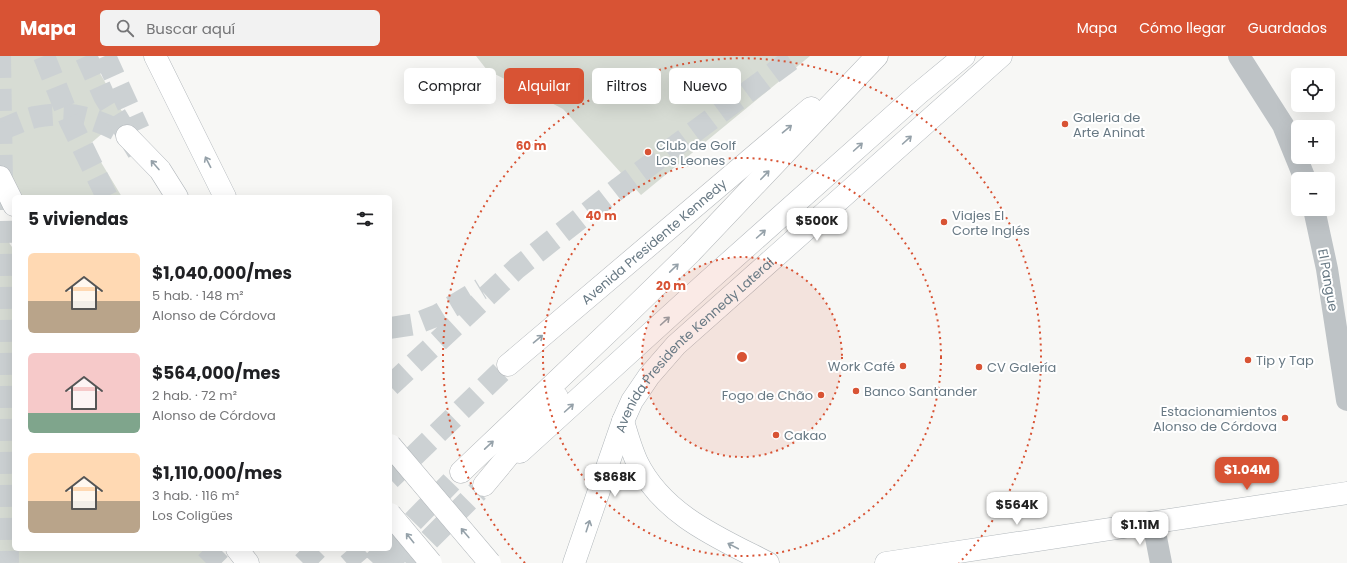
<!DOCTYPE html>
<html lang="es">
<meta charset="utf-8">
<style>
:root{--surface:#fff;--page:#f2f2f2;--text:#202124;--muted:#757577;--accent:#d85334}
body{margin:0;font-family:Poppins,sans-serif;background:var(--page);color:var(--text);height:100vh;display:flex;flex-direction:column;font-size:15px;white-space:nowrap}
*{box-sizing:border-box;margin:0}
p{font-size:13px;color:var(--muted)}
.icon{flex:none;width:22px;height:22px;fill:none;stroke:currentColor;stroke-width:2;stroke-linecap:round;stroke-linejoin:round}
.map{position:relative;flex:1;overflow:hidden}
.drawer{position:absolute;left:12px;top:139px;width:380px;height:356px;display:flex;flex-direction:column;background:var(--surface);border-radius:6px;box-shadow:0 4px 16px #0002}
.drawer>*{flex:none}
.guide{position:absolute;left:404px;top:12px;width:380px;height:36px;display:flex;gap:8px}
.buttons{position:absolute;left:1291px;top:12px;display:grid;gap:8px}
.buttons a{display:grid;place-items:center;width:44px;height:44px;border-radius:6px;background:var(--surface);box-shadow:0 4px 16px #0002;font-size:20px}
.price{position:absolute;translate:-50% -34px;padding:0 9px;border-radius:8px;background:#fff;color:#222;font-size:13px;line-height:26px;filter:drop-shadow(0 1px 2px #0008)}
.price::after{content:'';position:absolute;left:50%;top:24px;width:12px;height:9px;margin-left:-6px;background:inherit;clip-path:polygon(0 0,100% 0,50% 100%)}
.price.current{background:var(--accent);color:#fff}
ul{padding:0;list-style:none}
li{display:flex;align-items:center;gap:12px;height:100px;padding:0 16px}
li span{display:grid;place-items:center;flex:none;width:112px;height:80px;border-radius:6px;color:#555}
li>.icon{margin-inline-start:auto}
span .icon{width:48px;height:48px;fill:#fffc;stroke-width:1}
li b{font-size:17px}
h2{display:flex;justify-content:space-between;align-items:center;height:48px;padding:0 16px;font-size:17px}
.pill{padding:0 14px;border-radius:6px;background:var(--surface);box-shadow:0 4px 16px #0002;font-size:14px;line-height:36px}
.pill.current{background:var(--accent);color:#fff}
header{display:flex;align-items:center;gap:24px;box-sizing:border-box;height:56px;padding:0 20px;background:var(--accent);color:#fff}
header strong{font-size:19px}
nav{display:flex;gap:22px;margin-inline-start:auto;font-size:14px}
.search{width:280px;height:36px;background:var(--page);display:flex;align-items:center;gap:10px;box-sizing:border-box;padding:0 14px;border-radius:6px;color:var(--muted);font-size:15px}
.map>svg:first-child{display:block}
.green{fill:#d7dcd4}
.lines{fill:none;stroke-linecap:round;stroke-linejoin:round}
.primary-tunnel{stroke:#ccd1d3;stroke-width:22;stroke-dasharray:22 11;stroke-linecap:butt}
.highway-tunnel{stroke:#ccd1d3;stroke-width:22;stroke-dasharray:22 11;stroke-linecap:butt}
.secondary-casing{stroke:#b1b7bb;stroke-width:23}
.primary-casing{stroke:#b2b7bb;stroke-width:23}
.highway-casing{stroke:#b2b6b9;stroke-width:23}
.street{stroke:#bec3c6;stroke-width:22}
.secondary{stroke:#fff;stroke-width:22}
.primary{stroke:#fff;stroke-width:22}
.highway{stroke:#fff;stroke-width:22}
.primary-bridge-casing{stroke:#b2b7bb;stroke-width:23;stroke-linecap:butt}
.primary-bridge{stroke:#fff;stroke-width:22}
.oneway{stroke:#95a1a9}
.ring{fill:none;stroke:#d85334;stroke-width:2;stroke-dasharray:2 4}
.poi-dot{fill:#d85334;stroke:#fff;stroke-width:1.5}
.labels{text-anchor:middle;dominant-baseline:central;stroke-width:4;stroke-linejoin:round;paint-order:stroke}
.poi-label{font-size:13px;fill:#687984;stroke:#fff;text-anchor:start}
.street-label{font-size:13px;fill:#687984;stroke:#fff}
.centre{fill:#d85334;stroke:#fff;stroke-width:2}
.ring-label{font-size:12px;text-anchor:middle;font-weight:bold;fill:#d85334;stroke:#fff;stroke-width:4;stroke-linejoin:round;paint-order:stroke}
</style>
<header>
<strong>Mapa</strong>
<div class="search"><svg class="icon" aria-label="search" viewBox="0 0 24 24"><circle cx="10" cy="10" r="6"/><path d="M15 15l6 6"/></svg>Buscar aquí</div>
<nav><a>Mapa</a><a>Cómo llegar</a><a>Guardados</a></nav>
</header>
<div class="map">
<svg width="1347" height="507" viewBox="0 0 1347 507">
<rect width="100%" height="100%" fill="#f7f7f5"/>
<path class="green" d="M0,0H90L124,59L90,88L122,141H17L0,107Z
M476,0H810L641,139L563,53L487,14Z
M0,173L14,194V493H205L217,507H0Z"/>
<g class="lines">
<path class="primary-tunnel" d="M0,74C11,70 23,64 35,61C69,54 98,62 127,80
M406,507L478,435"/>
<path class="highway-tunnel" d="M0,0L8,507
M44,0L70,65L107,141
M86,0L104,40L138,96
M105,0L139,74
M390,272L415,268L438,259L481,233
M390,330L517,212L619,132L796,0
M390,423L508,309
M390,489L461,416
M390,490L404,507
M349,493L361,507
M206,507L220,493
M303,507L317,493
M373,507L386,493"/>
<g class="secondary-casing">
<g id="secondary">
<path d="M623,365C627,379 631,393 637,406C663,459 719,482 768,507"/>
<path id="s1" d="M574,507L623,365L632,345L649,320L676,289L1001,0"/>
<path d="M886,507L1347,437"/>
</g>
</g>
<g class="primary-casing">
<path id="primary" d="M155,0L225,141
M127,80L160,114L177,141
M0,121L14,149
M520,396L707,226L918,38L964,0
M237,493L248,507"/>
</g>
<g class="highway-casing">
<g id="highway">
<path id="s2" d="M508,309L811,52"/>
<path d="M461,416L622,263L691,196L877,0"/>
<path d="M484,429L557,341"/>
</g>
</g>
<path class="street" d="M1239,0L1283,69L1305,123
M1314,153L1327,213L1347,344
M1153,466L1161,507"/>
<use href="#secondary" class="secondary"/>
<use href="#primary" class="primary"/>
<use href="#highway" class="highway"/>
<g class="primary-bridge-casing">
<path id="primary-bridge" d="M390,389L490,507
M390,458L431,507"/>
</g>
<use href="#primary-bridge" class="primary-bridge"/>
</g>
<defs><path id="oneway-shaft" d="M-6 0H5M1.5-3L5.5 0L1.5 3" fill="none" stroke-width="1.6" stroke-linecap="round" stroke-linejoin="round"/></defs>
<g class="oneway">
<use href="#oneway-shaft" transform="translate(787 73) rotate(-40)"/>
<use href="#oneway-shaft" transform="translate(907 84) rotate(-42)"/>
<use href="#oneway-shaft" transform="translate(858 91) rotate(-42)"/>
<use href="#oneway-shaft" transform="translate(208 106) rotate(-117)"/>
<use href="#oneway-shaft" transform="translate(155 109) rotate(-131)"/>
<use href="#oneway-shaft" transform="translate(765 119) rotate(-46)"/>
<use href="#oneway-shaft" transform="translate(761 178) rotate(-42)"/>
<use href="#oneway-shaft" transform="translate(674 212) rotate(-44)"/>
<use href="#oneway-shaft" transform="translate(665 265) rotate(-42)"/>
<use href="#oneway-shaft" transform="translate(538 283) rotate(-40)"/>
<use href="#oneway-shaft" transform="translate(569 352) rotate(-42)"/>
<use href="#oneway-shaft" transform="translate(489 389) rotate(-43)"/>
<use href="#oneway-shaft" transform="translate(588 470) rotate(-72)"/>
<use href="#oneway-shaft" transform="translate(465 477) rotate(-130)"/>
<use href="#oneway-shaft" transform="translate(410 482) rotate(-129)"/>
<use href="#oneway-shaft" transform="translate(733 490) rotate(-152)"/>
</g>
<circle cx="742" cy="301" r="100" fill="#d85334" fill-opacity=".12"/>
<g class="ring">
<circle cx="742" cy="301" r="100"/>
<circle cx="742" cy="301" r="199"/>
<path d="M525 507A299 299 0 1 1 959 507"/>
</g>
<g class="poi-dot">
<circle cx="1065" cy="68" r="4"/>
<circle cx="648" cy="96" r="4"/>
<circle cx="944" cy="166" r="4"/>
<circle cx="1248" cy="304" r="4"/>
<circle cx="903" cy="310" r="4"/>
<circle cx="979" cy="311" r="4"/>
<circle cx="856" cy="335" r="4"/>
<circle cx="821" cy="339" r="4"/>
<circle cx="1285" cy="362" r="4"/>
<circle cx="776" cy="379" r="4"/>
</g>
<g class="labels">
<g class="poi-label">
<text x="1073" y="61">Galeria de<tspan x="1073" dy="15">Arte Aninat</tspan></text>
<text x="656" y="89">Club de Golf<tspan x="656" dy="15">Los Leones</tspan></text>
<text x="952" y="159">Viajes El<tspan x="952" dy="15">Corte Inglés</tspan></text>
<text x="1256" y="304">Tip y Tap</text>
<text x="895" y="310" text-anchor="end">Work Café</text>
<text x="987" y="311">CV Galería</text>
<text x="864" y="335">Banco Santander</text>
<text x="813" y="339" text-anchor="end">Fogo de Chão</text>
<text x="1277" y="355" text-anchor="end">Estacionamientos<tspan x="1277" dy="15">Alonso de Córdova</tspan></text>
<text x="784" y="379">Cakao</text>
</g>
<g class="street-label">
<text stroke="none"><textPath href="#s2" startOffset="191">Avenida Presidente Kennedy</textPath></text>
<text transform="translate(1328 224) rotate(80)">El Pangue</text>
<text stroke="none"><textPath href="#s1" startOffset="255">Avenida Presidente Kennedy Lateral</textPath></text>
</g>
</g>
<circle cx="742" cy="301" r="6" class="centre"/>
<g class="ring-label">
<text x="531" y="94">60 m</text>
<text x="601" y="164">40 m</text>
<text x="671" y="234">20 m</text>
</g>
</svg>
<div class="buttons">
<a><svg class="icon" aria-label="locate" viewBox="0 0 24 24"><circle cx="12" cy="12" r="6"/><path d="M12 2v4M12 18v4M2 12h4M18 12h4"/></svg></a>
<a>+</a>
<a>−</a>
</div>
<b class="price" style="left:817px;top:186px">$500K</b>
<b class="price current" style="left:1247px;top:435px">$1.04M</b>
<b class="price" style="left:615px;top:442px">$868K</b>
<b class="price" style="left:1017px;top:470px">$564K</b>
<b class="price" style="left:1140px;top:490px">$1.11M</b>
<div class="guide">
<a class="pill">Comprar</a>
<a class="pill current">Alquilar</a>
<a class="pill">Filtros</a>
<a class="pill">Nuevo</a>
</div>
<section class="drawer">
<h2>5 viviendas<svg class="icon" aria-label="filters" viewBox="0 0 24 24"><path d="M4 7h16M4 17h16"/><circle cx="9" cy="7" r="2"/><circle cx="15" cy="17" r="2"/></svg></h2>
<ul>
<li><span style="background:linear-gradient(#ffd9b3 60%,#b9a48a 0)"><svg class="icon" aria-label="home" viewBox="0 0 24 24"><path d="M3 11l9-7 9 7M6 9v11h12V9"/></svg></span><div><b>$1,040,000/mes</b><p>5 hab. · 148 m²</p><p>Alonso de Córdova</p></div></li>
<li><span style="background:linear-gradient(#f6c9c9 75%,#7fa58c 0)"><svg class="icon" aria-label="home" viewBox="0 0 24 24"><path d="M3 11l9-7 9 7M6 9v11h12V9"/></svg></span><div><b>$564,000/mes</b><p>2 hab. · 72 m²</p><p>Alonso de Córdova</p></div></li>
<li><span style="background:linear-gradient(#ffd9b3 60%,#b9a48a 0)"><svg class="icon" aria-label="home" viewBox="0 0 24 24"><path d="M3 11l9-7 9 7M6 9v11h12V9"/></svg></span><div><b>$1,110,000/mes</b><p>3 hab. · 116 m²</p><p>Los Coligües</p></div></li>
</ul>
</section>
</div>
